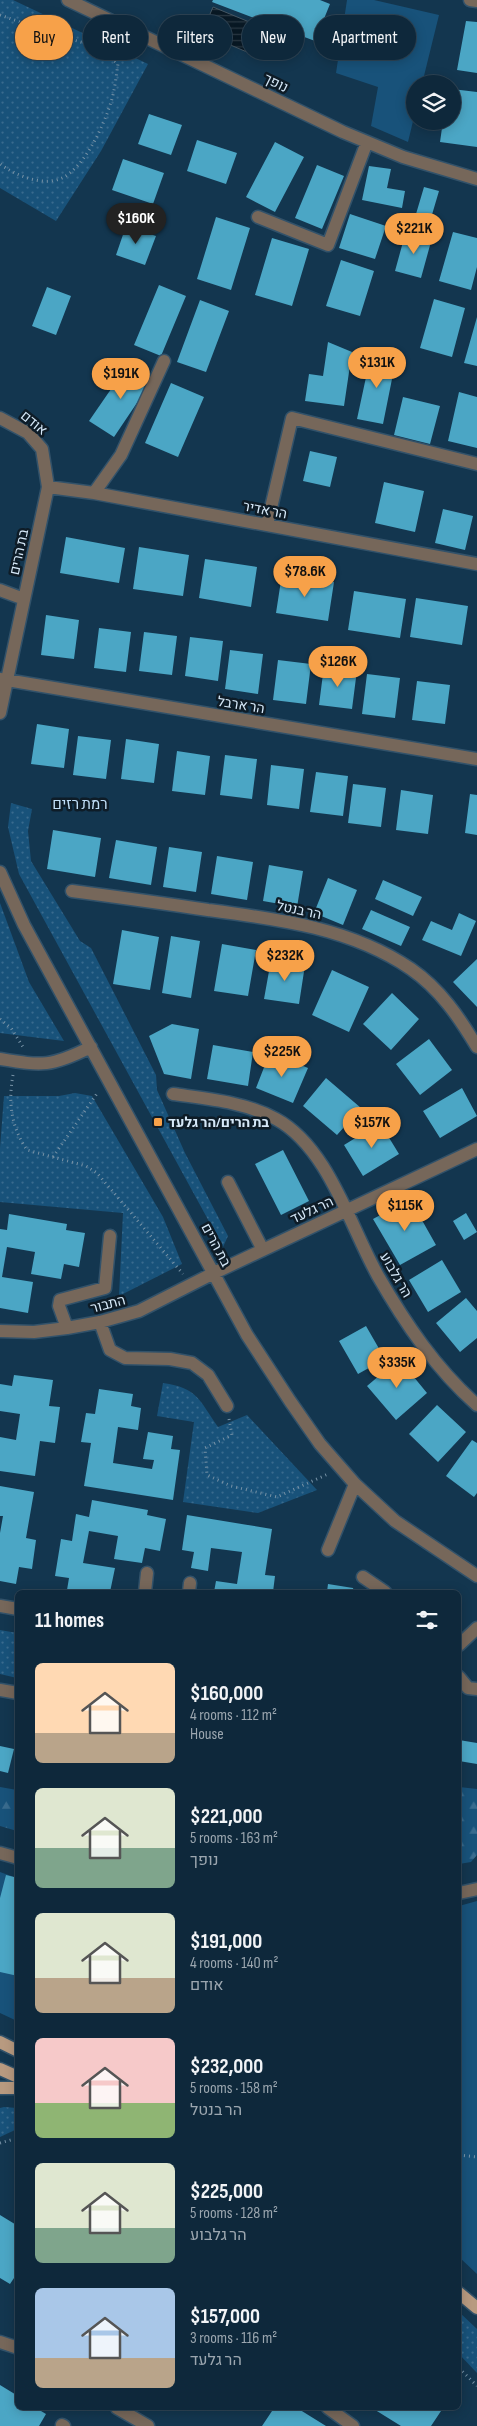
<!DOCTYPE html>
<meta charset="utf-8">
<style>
:root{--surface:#0e283b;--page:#1c3446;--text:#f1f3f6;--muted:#9ba6af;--line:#2e4455;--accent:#f7a149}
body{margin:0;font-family:"Sofia Sans Condensed",Heebo,sans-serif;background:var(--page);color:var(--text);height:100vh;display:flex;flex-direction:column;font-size:19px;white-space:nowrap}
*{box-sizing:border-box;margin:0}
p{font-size:16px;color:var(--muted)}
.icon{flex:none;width:28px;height:28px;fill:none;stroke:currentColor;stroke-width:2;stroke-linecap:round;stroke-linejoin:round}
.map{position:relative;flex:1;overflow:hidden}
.side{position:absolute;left:15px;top:1590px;width:446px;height:820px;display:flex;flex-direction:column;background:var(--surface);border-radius:8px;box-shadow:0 2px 12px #0003,0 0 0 1px var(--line)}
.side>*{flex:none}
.hud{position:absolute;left:15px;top:15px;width:448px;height:45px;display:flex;gap:10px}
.fabs{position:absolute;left:406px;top:75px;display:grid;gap:10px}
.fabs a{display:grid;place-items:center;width:55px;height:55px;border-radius:50%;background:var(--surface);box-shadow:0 2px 12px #0003,0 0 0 1px var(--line);font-size:25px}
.price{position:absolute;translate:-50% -42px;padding:0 11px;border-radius:18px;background:var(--accent);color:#111;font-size:16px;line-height:32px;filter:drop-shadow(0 1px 2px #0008)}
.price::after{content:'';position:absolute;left:50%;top:30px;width:15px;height:11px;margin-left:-8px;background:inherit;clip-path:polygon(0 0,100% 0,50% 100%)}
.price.active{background:#222;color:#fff}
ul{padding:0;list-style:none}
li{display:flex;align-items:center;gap:15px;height:125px;padding:0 20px}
li span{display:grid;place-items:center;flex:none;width:140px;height:100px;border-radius:8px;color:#555}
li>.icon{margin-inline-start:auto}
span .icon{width:60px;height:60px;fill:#fffc;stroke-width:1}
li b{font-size:21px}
h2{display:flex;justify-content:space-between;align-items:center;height:60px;padding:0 20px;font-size:21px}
.tag{padding:0 18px;border-radius:22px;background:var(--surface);box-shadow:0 2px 12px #0003,0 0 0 1px var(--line);font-size:18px;line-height:45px}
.tag.active{background:var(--accent);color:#111}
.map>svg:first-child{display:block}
.green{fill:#18527a}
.forest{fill:url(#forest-firs)}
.park{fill:url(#park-dots)}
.water{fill:url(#water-rules);stroke:#465764}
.building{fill:#4ba6c5}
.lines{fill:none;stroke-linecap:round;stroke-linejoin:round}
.minor-casing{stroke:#32526a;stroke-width:15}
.major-casing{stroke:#32526a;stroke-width:15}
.path{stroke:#7893a7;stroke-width:3;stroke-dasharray:1 4;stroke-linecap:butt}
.minor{stroke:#76675a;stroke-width:12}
.major{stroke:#b89a80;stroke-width:12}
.poi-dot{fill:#f7a149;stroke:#0e1c27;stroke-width:2}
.labels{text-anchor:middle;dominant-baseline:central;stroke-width:5;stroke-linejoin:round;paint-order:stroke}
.street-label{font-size:14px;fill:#d5e8f8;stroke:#0e1c27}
.poi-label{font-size:14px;font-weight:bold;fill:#d5e8f8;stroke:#0e1c27;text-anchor:start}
.neighbourhood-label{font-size:15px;fill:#c0dff8;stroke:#0e1c27}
</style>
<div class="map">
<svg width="477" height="2426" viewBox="0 0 477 2426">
<defs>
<pattern id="forest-firs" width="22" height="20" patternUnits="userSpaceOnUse" patternTransform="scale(1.25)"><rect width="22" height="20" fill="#18527a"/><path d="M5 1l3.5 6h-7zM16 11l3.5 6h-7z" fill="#396b8e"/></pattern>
<pattern id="park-dots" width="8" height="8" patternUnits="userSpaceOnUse" patternTransform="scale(1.25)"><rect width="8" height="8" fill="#18527a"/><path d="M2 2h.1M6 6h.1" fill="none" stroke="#396b8e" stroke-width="1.8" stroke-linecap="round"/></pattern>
<pattern id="water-rules" width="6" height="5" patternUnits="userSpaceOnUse" patternTransform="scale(1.25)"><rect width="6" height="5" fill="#091925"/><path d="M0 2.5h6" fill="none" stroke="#2c3a45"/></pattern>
</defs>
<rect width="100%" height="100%" fill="#13364f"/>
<path class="green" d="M347,0H374L439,15L422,84H415V113L408,142L371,126L378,87L336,73Z
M0,1872L17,1878V2021L0,2013Z
M477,1901V2274L459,2257V1906Z"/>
<path class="forest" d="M0,1787L17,1790V1831L0,1826Z
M459,1787L477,1789V1855L471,1862L459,1864Z"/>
<path class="park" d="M0,0H13L148,64L101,151L56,221L0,188Z
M11,803L32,809L28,831L31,861L80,941L91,948L156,1075L157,1090L185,1153L228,1236L223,1247L19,874L8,827Z
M0,903L29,982L64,1041L0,1033Z
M75,1093L92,1096L163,1217L182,1264L119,1296L123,1213L0,1202V1148L4,1096H59Z
M163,1383C198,1388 199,1400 218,1427L247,1415L317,1490L258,1513L183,1502L194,1422L157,1416Z
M0,1630L17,1633V1678L0,1674Z
M4,2107L17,2108V2129L0,2137V2108Z
M459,2312L477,2329V2373L459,2354Z"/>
<path class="water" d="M213,7L259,26L247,52L202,33Z"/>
<path class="building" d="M213,0H320L330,4L315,41L212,2Z
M466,21L477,22V73L457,70Z
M452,89L477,92V147L440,142L443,121H452Z
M149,114L182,125L171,155L138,144Z
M197,140L237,153L226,184L187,171Z
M275,142L304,157L275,212L246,197Z
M123,159L164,173L153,204L112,190Z
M317,165L344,176L322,229L295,218Z
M369,166L391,169L387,188L405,191L402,208L362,200Z
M424,187L439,191L431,218L416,214Z
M350,214L386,226L375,259L339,248Z
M216,217L250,228L231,290L197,279Z
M126,226L156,236L145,265L116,255Z
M406,231L432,238L421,278L395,271Z
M453,232L477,238V267L471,290L439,281Z
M272,238L309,249L292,306L255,295Z
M341,260L374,271L360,316L326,306Z
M159,285L186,296L161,356L134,345Z
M47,287L71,296L56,335L32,326Z
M434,299L465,308L452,357L420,348Z
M200,300L229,311L206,372L177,362Z
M477,317V366L464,363Z
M328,342L352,352L344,406L305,401L309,374L323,376Z
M371,354L396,359L383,424L357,419Z
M129,363L153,379L114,437L89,421Z
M171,383L204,397L178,457L145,443Z
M459,392L477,397V448L448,441Z
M403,397L440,406L430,444L394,435Z
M310,451L337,457L330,487L303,481Z
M384,482L424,491L415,532L375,523Z
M443,509L473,516L465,550L435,543Z
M66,537L125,548L119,583L60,573Z
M139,547L189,555L183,596L133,589Z
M205,559L257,567L251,607L199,598Z
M282,574L334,582L328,621L276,613Z
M354,591L406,599L400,638L348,630Z
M416,598L468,606L462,645L410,637Z
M46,615L79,620L74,659L41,655Z
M99,628L131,632L126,672L94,668Z
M144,632L177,636L172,675L139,671Z
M190,637L223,641L218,681L185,676Z
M230,650L263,654L258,694L225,689Z
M278,660L311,664L306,704L273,700Z
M324,666L357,670L352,709L319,705Z
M367,674L400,678L395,718L362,714Z
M417,681L450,685L445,724L412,720Z
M37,724L69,729L64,768L31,764Z
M78,736L111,740L106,779L73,775Z
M126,739L159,744L154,783L121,779Z
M177,751L210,756L205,795L172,791Z
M225,755L257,759L252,799L220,795Z
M271,765L304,769L299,809L267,805Z
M316,772L348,776L343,816L310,812Z
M353,784L386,788L381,827L348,823Z
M401,790L433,795L428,834L396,830Z
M470,794L477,795V835L465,833Z
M53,830L101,838L95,877L47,869Z
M116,840L157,847L151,885L109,878Z
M169,847L202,852L196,892L163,887Z
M217,856L253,862L247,900L211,894Z
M269,865L303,871L297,907L263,901Z
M328,878L357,890L343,925L314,913Z
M383,880L422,897L413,916L375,899Z
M371,910L410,927L401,946L362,929Z
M459,913L476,921L461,956L422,940L431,921L452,930Z
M122,930L159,937L150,990L113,984Z
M171,936L200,941L191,998L162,993Z
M222,944L256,950L248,996L214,991Z
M477,959V1007L453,982Z
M271,960L305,965L299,1004L264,999Z
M332,970L369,987L349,1032L312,1015Z
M392,993L419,1019L391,1050L363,1024Z
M172,1024L199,1029L191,1079L164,1074L149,1036Z
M429,1039L452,1070L420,1095L396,1064Z
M213,1045L253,1052L248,1086L207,1079Z
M270,1052L308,1068L293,1103L256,1088Z
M326,1078L361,1108L337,1135L303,1106Z
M462,1088L477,1116L440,1138L423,1111Z
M380,1123L399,1154L363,1176L344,1145Z
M283,1150L309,1201L281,1215L255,1164Z
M410,1199L436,1245L400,1265L373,1219Z
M466,1213L477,1232L464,1240L453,1221Z
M9,1214L67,1224L66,1230L85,1233L79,1267L64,1264L61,1279L31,1274L35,1252L7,1247L2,1277L33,1282L28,1313L0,1308V1229L7,1230Z
M442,1260L461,1292L428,1312L409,1280Z
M466,1298L477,1311V1338L460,1352L436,1323Z
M366,1326L385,1359L358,1374L339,1341Z
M399,1359L427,1393L396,1420L367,1386Z
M14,1375L53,1380L49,1406L60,1407L55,1443L40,1441L35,1476L0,1471V1437L16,1440L20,1414L0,1411V1384L12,1386Z
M99,1389L133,1394L131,1406L141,1408L138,1430L118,1427L113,1463L152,1469L154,1460L143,1459L148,1432L173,1436L171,1449L180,1450L173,1500L84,1486L91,1443L81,1442L86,1413L95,1414Z
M437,1405L466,1432L438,1462L409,1434Z
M472,1440L477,1443V1493L474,1497L446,1476Z
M0,1486L34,1492L26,1538L36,1540L32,1569L19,1567L16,1584L0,1581V1533L3,1516H0Z
M92,1500L148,1510L147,1515L166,1519L160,1551L145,1548L142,1563L114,1559L118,1536L89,1531L83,1563L115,1568L110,1592L67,1590L69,1578L55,1576L61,1539L72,1541L76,1514L89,1517Z
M187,1515L272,1529L265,1575L275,1576L273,1592H214L216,1581L237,1584L242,1552L211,1548L208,1571L191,1568L194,1552L182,1550Z
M328,1584L353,1588L354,1592H327Z
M459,1740L477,1743V1764L459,1761Z
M0,1746L14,1749L8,1773L0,1771Z
M6,1875L18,1878V1976L0,1972V1898Z
M0,2215L18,2226V2272L10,2284L0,2278Z
M0,2385L18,2396V2408H36L46,2414L39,2426H0Z
M274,2408H297L326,2426H262Z
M372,2408H443L431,2426H401Z"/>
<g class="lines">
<g class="minor-casing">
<path id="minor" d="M68,0L343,132L403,157L477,179
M470,0L477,1
M258,217L328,245L367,142
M0,418L28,433L42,449L48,487L0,713
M48,487L94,493L477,564
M94,493L121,455L164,361
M267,525L292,418L477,464
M0,590L24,599
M0,679L477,759
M0,872L24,925L247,1335L290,1401L320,1444L355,1484L395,1521L477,1576
M72,891C117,897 162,903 208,910C278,919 351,928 411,969C440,989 459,1017 477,1047
M0,1059C43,1066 51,1067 91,1047
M173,1094C208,1099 245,1102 276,1119C328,1147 350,1226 378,1276C405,1323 436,1369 477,1405
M228,1182L263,1250
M100,1322L110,1350L125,1358L170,1359L192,1363L208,1375L227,1406
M67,1328L59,1306L60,1300L105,1288L110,1236
M0,1331L34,1332L67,1328L100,1322L139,1311L214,1273L477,1149
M328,1550L355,1484
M363,1577L385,1592
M145,1592L147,1573
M189,1592L190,1583
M0,1606L18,1609
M459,1645L477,1628
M459,1677L468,1688L477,1689
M0,1690L18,1693
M0,1853L18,1858
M459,1893L477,1889
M0,2342L18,2348
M117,2408L148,2426
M328,2408L353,2426
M62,2425L64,2426"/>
</g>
<g class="major-casing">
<path id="major" d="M0,2042L18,2051
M0,2069L18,2077
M0,2088H18
M459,2293L477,2308"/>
</g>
<path class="path" d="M0,15L63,37L98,47L118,64C116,76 115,90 111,102C104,125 85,167 62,178C42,187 15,175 0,164
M0,1019L11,1028L23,1047
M13,1075C8,1102 11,1127 27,1150L86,1166L97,1173L183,1274
M53,1157L98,1092
M229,1419L232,1435L205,1448L207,1475L231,1486L277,1497L328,1474
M0,2143L18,2138
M459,2155L477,2157
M459,2368L477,2386"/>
<use href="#minor" class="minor"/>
<use href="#major" class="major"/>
</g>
<rect class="poi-dot" x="153" y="1117" width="10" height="10" rx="2.5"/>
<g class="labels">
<g class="street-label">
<text transform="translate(276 83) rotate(26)">נופך</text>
<text transform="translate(34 423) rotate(39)">אודם</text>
<text transform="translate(265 510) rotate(11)">הר אדיר</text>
<text transform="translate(19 552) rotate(-78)">בת הרים</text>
<text transform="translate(241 705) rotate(9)">הר ארבל</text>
<text transform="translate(299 910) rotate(12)">הר בנטל</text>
<text transform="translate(312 1210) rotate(-25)">הר גלעד</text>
<text transform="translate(216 1245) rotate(62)">בת הרים</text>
<text transform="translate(396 1275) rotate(60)">הר גלבוע</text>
<text transform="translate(108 1304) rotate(-15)">התבור</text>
</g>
<g class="poi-label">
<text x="168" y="1122">בת הרים/הר גלעד</text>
</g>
<g class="neighbourhood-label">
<text x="80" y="804">רמת רזים</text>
</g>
</g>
</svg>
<div class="fabs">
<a><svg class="icon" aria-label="layers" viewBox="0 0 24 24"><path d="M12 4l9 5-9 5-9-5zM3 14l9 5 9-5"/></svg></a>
</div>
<b class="price active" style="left:136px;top:245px">$160K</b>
<b class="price" style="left:414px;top:255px">$221K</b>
<b class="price" style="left:377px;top:389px">$131K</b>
<b class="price" style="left:121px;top:400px">$191K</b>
<b class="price" style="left:305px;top:598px">$78.6K</b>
<b class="price" style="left:338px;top:688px">$126K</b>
<b class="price" style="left:285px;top:982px">$232K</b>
<b class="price" style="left:282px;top:1078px">$225K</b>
<b class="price" style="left:372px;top:1149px">$157K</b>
<b class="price" style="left:405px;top:1232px">$115K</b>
<b class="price" style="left:397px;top:1389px">$335K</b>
<div class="hud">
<a class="tag active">Buy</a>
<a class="tag">Rent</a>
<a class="tag">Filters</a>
<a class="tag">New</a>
<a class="tag">Apartment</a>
</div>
<section class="side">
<h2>11 homes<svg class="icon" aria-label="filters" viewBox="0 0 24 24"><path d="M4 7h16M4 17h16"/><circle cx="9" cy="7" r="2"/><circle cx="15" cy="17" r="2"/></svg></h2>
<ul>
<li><span style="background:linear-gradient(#ffd9b3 70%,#b9a48a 0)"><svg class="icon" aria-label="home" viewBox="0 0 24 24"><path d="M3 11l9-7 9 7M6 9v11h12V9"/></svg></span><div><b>$160,000</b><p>4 rooms · 112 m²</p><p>House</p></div></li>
<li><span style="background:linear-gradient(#dfe7d0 60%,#7fa58c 0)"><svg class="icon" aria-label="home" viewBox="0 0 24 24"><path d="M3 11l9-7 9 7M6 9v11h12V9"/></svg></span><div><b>$221,000</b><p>5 rooms · 163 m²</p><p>נופך</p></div></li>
<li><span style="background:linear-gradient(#dfe7d0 65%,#b9a48a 0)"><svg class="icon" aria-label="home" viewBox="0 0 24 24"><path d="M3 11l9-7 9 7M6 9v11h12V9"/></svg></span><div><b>$191,000</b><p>4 rooms · 140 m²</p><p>אודם</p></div></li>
<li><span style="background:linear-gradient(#f6c9c9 65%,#8fb573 0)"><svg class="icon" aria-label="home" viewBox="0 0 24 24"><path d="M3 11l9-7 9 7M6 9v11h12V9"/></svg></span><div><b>$232,000</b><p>5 rooms · 158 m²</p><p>הר בנטל</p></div></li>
<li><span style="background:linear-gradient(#dfe7d0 65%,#7fa58c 0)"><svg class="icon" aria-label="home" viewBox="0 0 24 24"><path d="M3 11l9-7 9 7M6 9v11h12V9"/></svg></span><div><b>$225,000</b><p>5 rooms · 128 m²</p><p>הר גלבוע</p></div></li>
<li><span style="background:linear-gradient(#a9c7e8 70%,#b9a48a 0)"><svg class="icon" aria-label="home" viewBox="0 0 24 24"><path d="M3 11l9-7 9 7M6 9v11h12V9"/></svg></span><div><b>$157,000</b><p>3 rooms · 116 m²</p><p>הר גלעד</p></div></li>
</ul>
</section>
</div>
